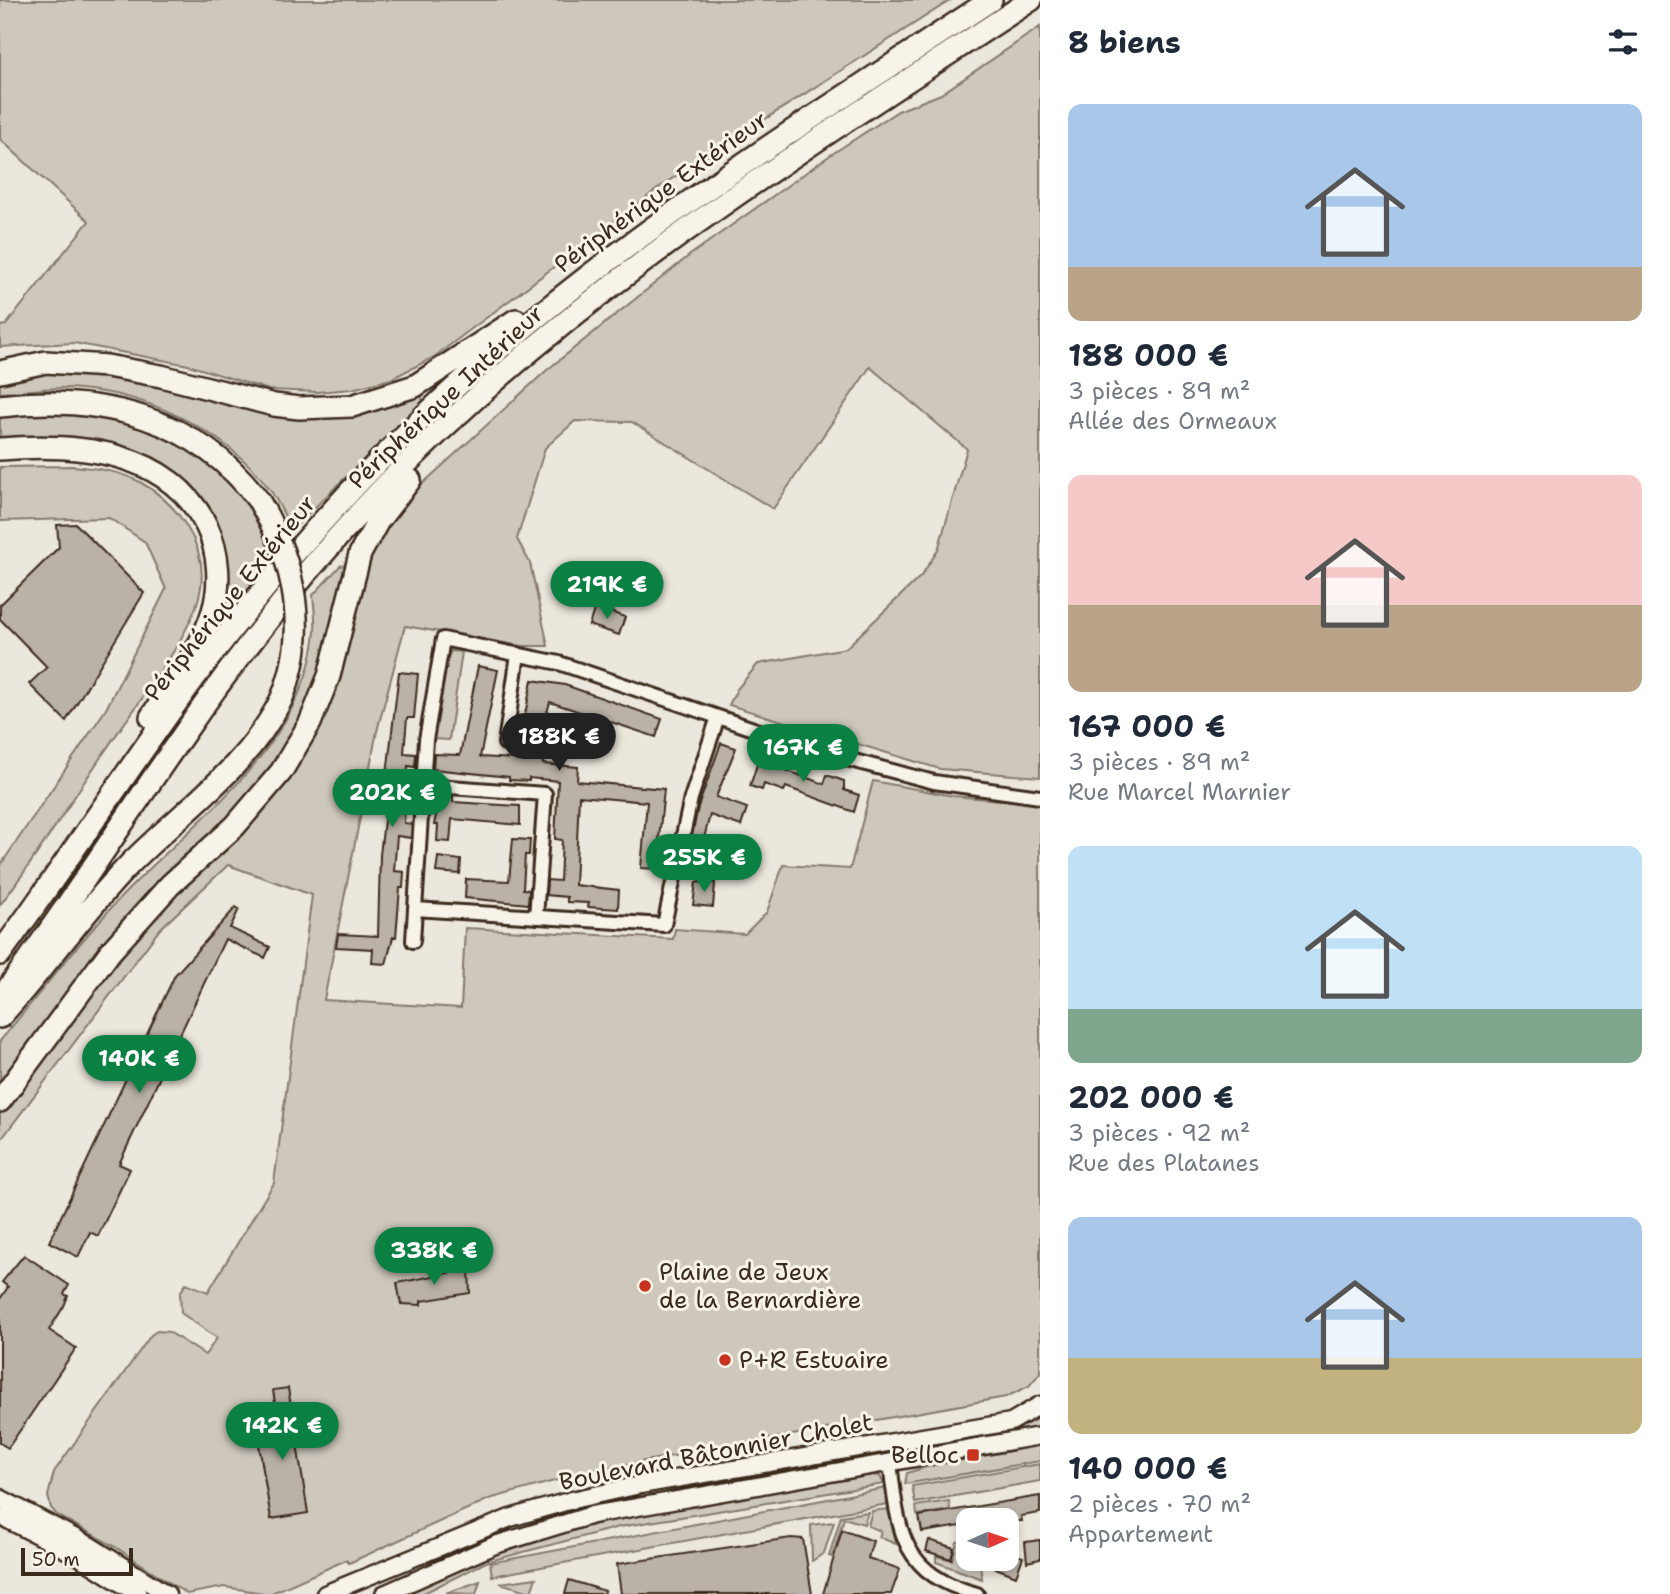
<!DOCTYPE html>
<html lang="fr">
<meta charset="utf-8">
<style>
:root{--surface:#fff;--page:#f6f6f7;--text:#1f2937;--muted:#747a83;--accent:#0b8043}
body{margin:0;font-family:"Shantell Sans",sans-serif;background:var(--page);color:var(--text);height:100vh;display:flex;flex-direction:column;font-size:26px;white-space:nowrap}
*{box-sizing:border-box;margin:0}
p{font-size:23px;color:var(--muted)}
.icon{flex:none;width:38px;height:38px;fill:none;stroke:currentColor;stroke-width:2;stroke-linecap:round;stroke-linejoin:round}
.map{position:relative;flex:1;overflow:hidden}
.side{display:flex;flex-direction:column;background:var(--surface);width:630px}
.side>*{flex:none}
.needle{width:46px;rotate:87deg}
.tools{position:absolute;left:956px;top:1508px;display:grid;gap:14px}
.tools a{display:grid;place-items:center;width:63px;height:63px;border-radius:14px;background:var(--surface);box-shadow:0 4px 10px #0003;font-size:35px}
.scale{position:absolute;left:21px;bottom:18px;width:112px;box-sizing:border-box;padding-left:7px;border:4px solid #3b2a1e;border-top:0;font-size:19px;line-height:24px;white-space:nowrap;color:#3b2a1e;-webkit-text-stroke:5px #f7f3e8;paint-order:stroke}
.price{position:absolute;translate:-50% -60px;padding:0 16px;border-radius:24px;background:var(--accent);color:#fff;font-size:23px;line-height:46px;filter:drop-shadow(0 2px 4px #0008)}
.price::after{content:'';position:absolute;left:50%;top:42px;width:21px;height:16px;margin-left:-10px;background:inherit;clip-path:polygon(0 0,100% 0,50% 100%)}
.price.selected{background:#222;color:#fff}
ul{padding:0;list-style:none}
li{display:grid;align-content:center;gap:14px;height:371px;padding:0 28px}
li span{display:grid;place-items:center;height:217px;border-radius:14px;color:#555}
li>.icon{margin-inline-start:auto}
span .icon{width:126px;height:126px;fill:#fffc;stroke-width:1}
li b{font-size:30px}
h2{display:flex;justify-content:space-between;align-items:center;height:84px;padding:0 28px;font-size:30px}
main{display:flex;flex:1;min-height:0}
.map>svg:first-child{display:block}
.green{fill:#cec8bc;stroke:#84796d;stroke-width:2}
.building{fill:#bab2a7;stroke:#3b2a1e;stroke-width:2}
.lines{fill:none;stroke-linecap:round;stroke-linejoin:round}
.minor-casing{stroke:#3b2a1e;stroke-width:18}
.tertiary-casing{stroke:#3b2a1e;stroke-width:21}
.trunk-casing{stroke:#3b2a1e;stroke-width:26}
.minor{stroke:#f7f3e8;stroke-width:12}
.tertiary{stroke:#f7f3e8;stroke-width:16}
.trunk{stroke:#f7f3e8;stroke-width:21}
.trunk-bridge-casing{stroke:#3b2a1e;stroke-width:26;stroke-linecap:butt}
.trunk-bridge{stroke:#f7f3e8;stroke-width:21}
.poi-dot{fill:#c8321e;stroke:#f7f3e8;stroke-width:2.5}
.labels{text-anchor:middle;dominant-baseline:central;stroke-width:6;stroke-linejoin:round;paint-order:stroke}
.street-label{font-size:24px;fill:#3b2a1e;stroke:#f7f3e8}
.poi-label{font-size:24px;fill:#3b2a1e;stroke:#f7f3e8;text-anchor:start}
</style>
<main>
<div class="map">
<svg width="1040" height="1594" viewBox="0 0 1040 1594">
<rect width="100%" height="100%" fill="#ece7dc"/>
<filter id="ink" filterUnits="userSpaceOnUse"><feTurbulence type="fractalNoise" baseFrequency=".0143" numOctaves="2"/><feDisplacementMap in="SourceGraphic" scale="14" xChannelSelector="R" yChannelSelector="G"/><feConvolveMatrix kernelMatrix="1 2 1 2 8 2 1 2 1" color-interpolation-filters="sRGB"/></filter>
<g filter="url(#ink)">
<path class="green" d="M0,0H951L667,182L434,357L391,379L352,389L317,392L269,390L188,365L74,343L0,347V326L6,325L89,221L0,139Z
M1040,27V777L940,769L729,705L737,689L758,664L846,648L921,576L938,550L967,449L870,367L773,509L632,422L575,421L545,448L517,539L530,563L548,646H522L405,626L377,731L324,1000L461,1008L465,928L673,939L675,929L745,934L767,912L783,865L850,869L873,781L953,796L1036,803L1040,806V1373L1029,1386L1006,1397L594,1470L489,1499L349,1563L346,1560L270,1594L224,1587L187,1594L114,1546L57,1515L51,1508L48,1496L54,1472L151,1335L157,1331L169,1332L205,1355L217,1338L181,1313L180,1293L186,1283L208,1292L274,1183L312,895L228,865L160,929L0,1141V1041C41,992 80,940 124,894C197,818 304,747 315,632C316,620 314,607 313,595L340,566L367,561L383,527L407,498L547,370L690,255L829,156L898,111L941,94Z
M47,373L150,381L248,405L420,393L423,401L292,530C285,517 278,501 269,488C225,431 151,395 80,389C54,386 26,391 0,393V380Z
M57,408L119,416L174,438L219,469L253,504L276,554L236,603L224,594L219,539L153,461L0,442V415Z
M73,466C95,468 120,471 140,482C176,502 207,544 201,586C196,633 132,710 105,751C70,802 38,856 0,905V866L106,709L166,589L145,542L109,518L0,521V467Z
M451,651L462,652L449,740L433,739L445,662Z
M1040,1417V1429L996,1436V1433L1027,1424Z
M1040,1445V1461L905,1484L907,1473L930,1466Z
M1040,1464V1481L915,1503L912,1486Z
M870,1475L880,1476L884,1484L619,1527L486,1562L422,1594H401L485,1557L620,1517Z
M886,1488L888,1504L492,1576L490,1563Z
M949,1501L950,1510L917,1515L916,1506Z
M888,1509L896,1544L879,1537L881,1531L868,1526L872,1511Z
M868,1512L864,1524L844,1518L832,1557L829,1556L841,1516Z
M834,1522L824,1553L812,1561L811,1525Z
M968,1540V1559H979L982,1579L936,1562V1556L952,1560L957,1542Z
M536,1578L531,1592L500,1583Z
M480,1581L476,1594L446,1593Z"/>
<path class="building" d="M76,524L144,593L66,721L29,684L47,667L0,619V605L59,547L57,525Z
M595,607L625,617L619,635L589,625Z
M478,666L498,670L480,757L516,759L532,680L565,685L662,719L656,737L550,702L543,727L536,760L543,761V764L578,767L577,781L664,789L656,869L641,868L647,802L579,796L575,885L619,890L618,909L588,907L589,903L567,902V897L546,895L547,880L560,881L562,840L555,839L558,781L529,778V781L509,780V777L433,769L434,754L460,755Z
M399,672L418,674L414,718H407L404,753L416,754L415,767L408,766L404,823L412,824L411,838L397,836L394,871L404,872L403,888H400L396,937H393L386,964L372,963L373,949L336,947L338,934L378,936L380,855L385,812L391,813L393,774H387Z
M721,743L736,748L716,797L747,808L741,826L710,815L703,842L732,845L730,861L688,856L698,807Z
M761,752L774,756L771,765L824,784L827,775L844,781V790L859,795L854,812L786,787L784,791L764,784L762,790L750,786Z
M440,796L453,797V802L520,806V825L452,819L450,842L437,841L438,825H434Z
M513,839L530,840L529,855H525L523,889L529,890L528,904L465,898L466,879L509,881Z
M438,857L461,860L460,874L436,872Z
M696,882L715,883L713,907L693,905Z
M236,907L239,909L230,928L270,947L265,958L225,939L119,1164L130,1169L98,1236L90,1232L78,1257L49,1242L175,975Z
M24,1255L69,1285L64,1294L68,1296L64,1306L49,1330L76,1348L8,1448L0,1443V1299L8,1287L2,1282Z
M469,1269L470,1293L421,1301V1305L401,1304L397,1283Z
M288,1388L308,1513L271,1519L256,1426L278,1423L273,1390Z
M1040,1496V1513L1021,1516L1022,1521H968V1525L922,1532L919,1516Z
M842,1530L873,1541L868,1558L900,1569L891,1594H823Z
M791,1538L803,1539L812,1594H621L617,1564Z
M929,1540L954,1548L951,1559L926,1551Z
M1040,1540V1559L1027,1562L1025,1542Z
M1006,1551L1023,1557L1016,1576L975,1560L1006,1559Z
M569,1580L605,1591L604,1594H565Z"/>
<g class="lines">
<g class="minor-casing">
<path id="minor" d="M718,717L691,798L664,925L415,909L426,740L443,639L559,663L824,753L934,782L1040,797
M505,743L518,654
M423,785L545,794L536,917
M413,941L415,909
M890,1462C898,1533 902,1574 977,1594"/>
</g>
<g class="tertiary-casing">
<path id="tertiary" d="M0,1498L89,1545L167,1594
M0,1516L78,1556L138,1594
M325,1594L510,1518L572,1500L640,1485L1011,1422L1040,1405
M384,1594L495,1545L592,1515L1040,1436"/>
</g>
<g class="trunk-casing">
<path id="trunk" d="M0,372L46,362L107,366L161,376L274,405L299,408L352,406L415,386L516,320
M0,406C100,394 197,417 259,501
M0,449C76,443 169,449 207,527C219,552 221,585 213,611C202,649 172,685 151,717
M0,954C72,856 137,754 210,657C262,589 319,523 379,461C558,276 777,141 991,0
M0,999C65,913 121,823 183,735C242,649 308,567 380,491C568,293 804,149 1031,0
M0,1017C44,969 82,914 127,867C180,812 246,770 281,700
M0,1101L110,952L170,885L235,826L281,772L310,723L329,676L360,554L378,521L410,480"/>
</g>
<use href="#minor" class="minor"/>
<use href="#tertiary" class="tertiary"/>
<use href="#trunk" class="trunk"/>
<g class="trunk-bridge-casing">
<path id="trunk-bridge" d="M259,501C295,562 310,633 281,700"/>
</g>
<use href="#trunk-bridge" class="trunk-bridge"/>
</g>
</g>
<g class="poi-dot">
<circle cx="645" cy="1286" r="7"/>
<circle cx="725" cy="1360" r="7"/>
<rect x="966" y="1448" width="14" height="14" rx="3.5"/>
</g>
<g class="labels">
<g class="street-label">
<text transform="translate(661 192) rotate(-36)">Périphérique Extérieur</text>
<text transform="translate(446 397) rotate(-43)">Périphérique Intérieur</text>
<text transform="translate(230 598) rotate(-51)">Périphérique Extérieur</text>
<text transform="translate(716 1452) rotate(-11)">Boulevard Bâtonnier Cholet</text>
</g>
<g class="poi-label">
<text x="659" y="1272">Plaine de Jeux<tspan x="659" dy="28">de la Bernardière</tspan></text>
<text x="739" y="1360">P+R Estuaire</text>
<text x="959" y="1455" text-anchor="end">Belloc</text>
</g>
</g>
</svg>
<div class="tools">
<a><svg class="needle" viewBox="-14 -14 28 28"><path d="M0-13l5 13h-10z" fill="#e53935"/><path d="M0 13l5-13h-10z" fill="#747a83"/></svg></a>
</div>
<div class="scale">50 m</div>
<b class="price" style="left:607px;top:621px">219K €</b>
<b class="price selected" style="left:559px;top:773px">188K €</b>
<b class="price" style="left:803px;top:784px">167K €</b>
<b class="price" style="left:392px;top:829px">202K €</b>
<b class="price" style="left:704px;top:894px">255K €</b>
<b class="price" style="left:139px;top:1095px">140K €</b>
<b class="price" style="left:434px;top:1287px">338K €</b>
<b class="price" style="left:282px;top:1462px">142K €</b>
</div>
<section class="side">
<h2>8 biens<svg class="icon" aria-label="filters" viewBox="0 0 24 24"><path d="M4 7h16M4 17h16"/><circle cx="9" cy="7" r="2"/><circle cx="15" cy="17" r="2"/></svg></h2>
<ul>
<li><span style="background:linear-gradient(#a9c7e8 75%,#b9a48a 0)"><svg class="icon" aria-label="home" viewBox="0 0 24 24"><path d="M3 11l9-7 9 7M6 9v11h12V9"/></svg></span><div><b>188 000 €</b><p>3 pièces · 89 m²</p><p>Allée des Ormeaux</p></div></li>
<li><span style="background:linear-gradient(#f6c9c9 60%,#b9a48a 0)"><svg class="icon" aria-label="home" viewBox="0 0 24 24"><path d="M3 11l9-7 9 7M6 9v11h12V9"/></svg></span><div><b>167 000 €</b><p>3 pièces · 89 m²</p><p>Rue Marcel Marnier</p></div></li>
<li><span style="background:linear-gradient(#bfe0f5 75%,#7fa58c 0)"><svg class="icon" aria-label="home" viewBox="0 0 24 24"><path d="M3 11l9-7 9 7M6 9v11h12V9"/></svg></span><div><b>202 000 €</b><p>3 pièces · 92 m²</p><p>Rue des Platanes</p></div></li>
<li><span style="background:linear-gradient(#a9c7e8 65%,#c2b280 0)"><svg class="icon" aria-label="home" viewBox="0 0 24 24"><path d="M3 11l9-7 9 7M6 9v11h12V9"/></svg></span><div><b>140 000 €</b><p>2 pièces · 70 m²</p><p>Appartement</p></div></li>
</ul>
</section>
</main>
